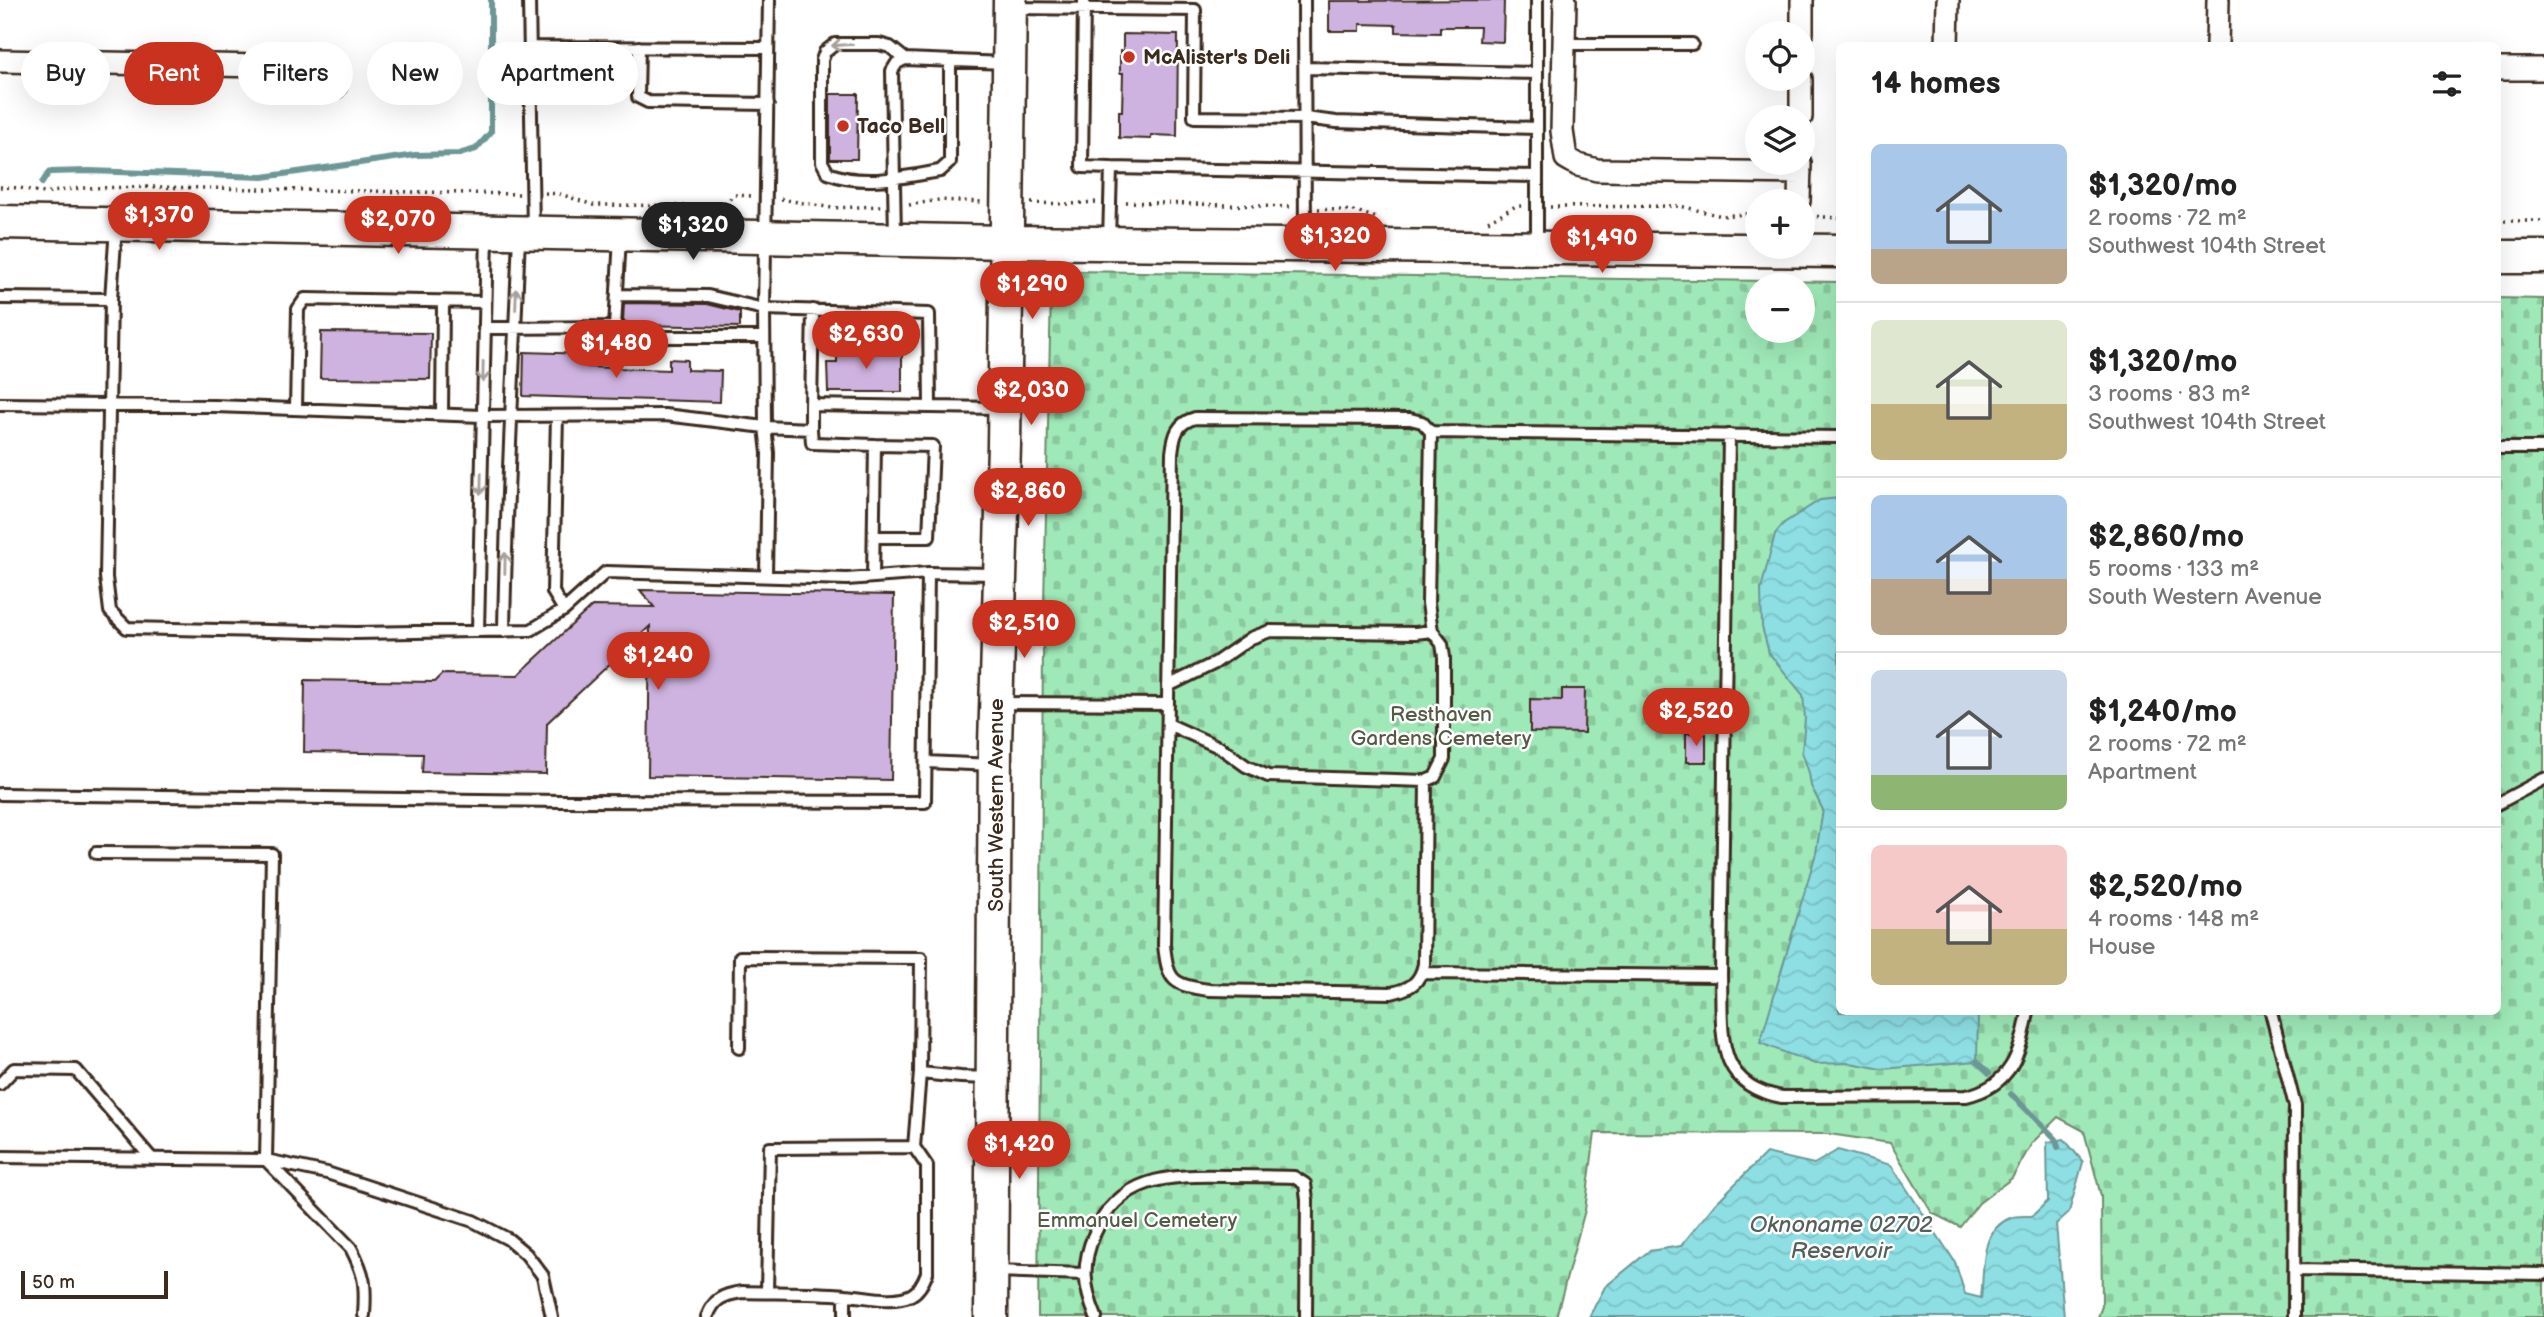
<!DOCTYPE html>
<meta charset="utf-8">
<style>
:root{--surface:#fff;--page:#f2f2f2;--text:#222;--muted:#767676;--line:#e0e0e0;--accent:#c8321e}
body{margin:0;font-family:"Balsamiq Sans",sans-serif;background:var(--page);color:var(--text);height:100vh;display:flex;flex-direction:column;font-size:26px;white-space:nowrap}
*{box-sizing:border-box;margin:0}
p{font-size:23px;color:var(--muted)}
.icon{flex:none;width:38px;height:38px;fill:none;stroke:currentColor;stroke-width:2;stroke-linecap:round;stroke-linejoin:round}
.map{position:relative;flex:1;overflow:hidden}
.sheet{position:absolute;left:1836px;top:42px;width:665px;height:973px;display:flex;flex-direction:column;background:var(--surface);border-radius:10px;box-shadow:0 7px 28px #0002}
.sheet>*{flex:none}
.top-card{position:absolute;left:21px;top:42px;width:665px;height:63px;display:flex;gap:14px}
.fabs{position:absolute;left:1745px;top:21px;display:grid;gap:14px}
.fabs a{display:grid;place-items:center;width:70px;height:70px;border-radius:50%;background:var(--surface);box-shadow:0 7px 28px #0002;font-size:35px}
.scale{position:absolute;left:21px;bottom:18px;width:147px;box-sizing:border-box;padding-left:7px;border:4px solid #3b2a1e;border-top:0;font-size:19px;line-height:24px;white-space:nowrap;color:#3b2a1e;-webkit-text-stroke:5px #fff;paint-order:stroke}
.price{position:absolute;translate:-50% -60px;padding:0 16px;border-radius:24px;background:var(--accent);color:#fff;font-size:23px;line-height:46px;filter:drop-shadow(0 2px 4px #0008)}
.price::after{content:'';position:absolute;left:50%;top:42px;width:21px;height:16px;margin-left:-10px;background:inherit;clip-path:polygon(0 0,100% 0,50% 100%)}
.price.selected{background:#222;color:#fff}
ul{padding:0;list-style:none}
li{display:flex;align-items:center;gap:21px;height:175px;padding:0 35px}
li+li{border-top:2px solid var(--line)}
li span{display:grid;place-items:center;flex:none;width:196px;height:140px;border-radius:10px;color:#555}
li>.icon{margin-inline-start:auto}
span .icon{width:84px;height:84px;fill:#fffc;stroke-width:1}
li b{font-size:30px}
h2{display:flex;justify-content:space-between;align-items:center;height:84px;padding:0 35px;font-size:30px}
.chip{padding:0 24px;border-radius:32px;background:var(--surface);box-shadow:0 7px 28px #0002;font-size:24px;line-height:63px}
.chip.selected{background:var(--accent);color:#fff}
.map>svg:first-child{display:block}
.cemetery{fill:url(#cemetery-stones);stroke:#6d8a6b;stroke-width:2;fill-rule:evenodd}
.water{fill:url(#water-waves);stroke:#6c9795;stroke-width:2}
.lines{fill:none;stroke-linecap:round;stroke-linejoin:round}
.stream{stroke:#6c9795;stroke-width:6}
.building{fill:#ceb3e0;stroke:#3b2a1e;stroke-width:2}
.service-casing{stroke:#3b2a1e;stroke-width:16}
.minor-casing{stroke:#3b2a1e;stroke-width:26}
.secondary-casing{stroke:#3b2a1e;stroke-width:37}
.path{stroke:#3b2a1e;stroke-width:3.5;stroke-dasharray:2 5;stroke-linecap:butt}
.service{stroke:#fff;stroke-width:10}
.minor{stroke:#fff;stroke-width:21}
.secondary{stroke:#fff;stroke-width:32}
.oneway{stroke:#a79f9a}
.poi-dot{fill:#c8321e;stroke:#fff;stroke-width:2.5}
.labels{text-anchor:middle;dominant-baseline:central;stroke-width:5;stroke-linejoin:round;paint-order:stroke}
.poi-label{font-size:21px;font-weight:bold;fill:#3b2a1e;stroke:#fff;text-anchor:start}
.park-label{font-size:21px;fill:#545a44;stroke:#fff}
.street-label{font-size:21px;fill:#3b2a1e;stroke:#fff}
.water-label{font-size:23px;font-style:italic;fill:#546059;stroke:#fff}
</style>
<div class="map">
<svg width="2544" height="1317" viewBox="0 0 2544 1317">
<defs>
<pattern id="cemetery-stones" width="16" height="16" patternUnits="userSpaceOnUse" patternTransform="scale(1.75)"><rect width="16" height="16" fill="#9fe9b8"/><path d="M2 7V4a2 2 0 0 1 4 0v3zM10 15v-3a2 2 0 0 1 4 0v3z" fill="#8ac89e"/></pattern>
<pattern id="water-waves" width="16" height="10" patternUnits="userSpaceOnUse" patternTransform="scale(1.75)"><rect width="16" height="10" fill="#8ddfe4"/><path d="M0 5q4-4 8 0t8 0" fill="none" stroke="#7bc0c3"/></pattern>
</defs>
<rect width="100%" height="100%" fill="#fff"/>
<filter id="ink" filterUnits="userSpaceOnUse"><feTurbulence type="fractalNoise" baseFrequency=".0143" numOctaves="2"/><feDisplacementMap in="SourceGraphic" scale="14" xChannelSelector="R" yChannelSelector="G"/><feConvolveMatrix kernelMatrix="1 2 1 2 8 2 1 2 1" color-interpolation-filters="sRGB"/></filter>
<g filter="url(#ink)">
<path class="cemetery" d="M1070,271L1839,282V1012H2497V298L2544,299V1317H2098L2102,1306L2101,1196L2084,1131L2058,1117L2032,1143L2012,1178L1979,1203L1960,1227L1932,1213L1890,1143L1829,1134L1595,1133L1585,1210L1556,1317H1038L1043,648L1051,291L1059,279ZM1757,285H1802V331H1757Z"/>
<path class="water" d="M1839,498V1012H1978L1977,1061L1882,1069L1850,1063L1815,1064L1760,1043L1816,853L1823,810L1811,786L1809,773L1802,752L1805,718L1803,695L1769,653L1762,627L1761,589L1775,534L1784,523L1820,500Z
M2064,1139L2083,1162L2069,1212L2056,1224L2064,1317H1589L1605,1287L1649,1251L1681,1246L1715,1204L1766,1153L1814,1164L1838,1150L1891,1165L1955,1262L1965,1294L1981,1298C1985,1269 1978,1232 2010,1218C2016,1215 2025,1216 2032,1216L2048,1201L2047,1142Z"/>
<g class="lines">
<path class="stream" d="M42,183L49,172L89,171L263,177L415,155L459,154L476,149L491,132V0
M1977,1061L1989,1073
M2011,1094L2056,1139L2058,1147"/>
</g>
<path class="building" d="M1504,0L1503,42L1479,41L1480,27H1440V33L1396,32V25L1360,24V31H1329V1Z
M1123,34L1178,35L1177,136L1151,135V139L1119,138V111H1122L1123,73H1120V51H1123Z
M830,94H858L857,159H830Z
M624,303L707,304L740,312V327L634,325L623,321Z
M321,332L431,333L430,379L320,378Z
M837,348H902V392H828L827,363H837Z
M524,352L588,354L587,367L669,370V359L687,360V370L721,371L720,402L523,396Z
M640,590L894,595L891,780L648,776L650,626L547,723L546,774L422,772L423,754L304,752L305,680L434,682L442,674L518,675L592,606L654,607Z
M1562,689H1585L1584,733L1530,732V699L1562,700Z
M1686,733L1706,734V762H1686Z"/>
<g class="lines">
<g class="service-casing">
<path id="service" d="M529,0L533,230
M1084,0L1082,167L1111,168L1109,240
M1304,0L1305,242
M1013,8L1195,10L1194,117L1305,118L1336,122L1537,128
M1564,44H1692
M529,47L768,48
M639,47L638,97L648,102L768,104
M905,59L890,47L879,44H835L825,52L822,60V162L828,173C862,187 905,177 940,171L950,162V61
M1305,68L1537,73V244
M1537,73V0
M1111,168L1537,176
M895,237L892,71L897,63L905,59L1005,63
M617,295L708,296L764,309L929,314L930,407L1002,408
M0,298L111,299L116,227
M111,299L106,577L110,611L127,628L356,633L531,630L564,610L606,572L847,579L928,573L997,574
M615,327L647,337H764
M484,328L615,327L620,237
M0,404L214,406L482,416L665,415L765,427L764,309L769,0
M811,405L813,310
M296,409L298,309L305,299L485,302
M442,414L443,302
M557,416L553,592L564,610
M811,429L812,443L875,445
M1431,432L1839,437
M1729,435L1721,976C1723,1032 1713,1085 1782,1097L1966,1096C2011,1086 2021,1053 2028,1012
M2497,448H2544
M766,576L768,453L765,427L811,429V405L930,407
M873,577L875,445L933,446L929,537H874
M478,631L487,235
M504,631C506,499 514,367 519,235
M1168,686L1215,663L1251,638L1270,631L1415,633L1432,631
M999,703L1168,704
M1168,724L1221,748L1246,766L1268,776L1426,781L1435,777L1444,759V657L1442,644L1432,631L1428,603L1431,432L1422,422L1410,419L1195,418C1177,423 1174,435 1172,453L1164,945C1168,981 1172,985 1209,990L1391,993C1410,989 1420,983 1424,964L1426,781
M926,762L993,765
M0,794L562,801L925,802L928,573
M2497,804L2544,779
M96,853L272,854L266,1160L351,1248C365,1275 366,1285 364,1315
M1422,973L1721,976
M2271,1012L2295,1106L2294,1317
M739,1048L740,957L921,958L920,1073
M0,1084L14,1069L76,1070L152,1159
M0,1157L266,1160L327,1173L473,1221L508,1239L526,1254L543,1276L552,1317
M2294,1270L2544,1274
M995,1271L1084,1274
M767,1292L770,1148L914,1147L920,1073L961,1077L991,1078
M845,1295V1317
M707,1317C714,1299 722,1295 742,1292C776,1293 811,1292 846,1295C866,1296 892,1304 911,1295C919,1291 924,1281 927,1273V1166L914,1147
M1096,1317C1084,1288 1081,1265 1094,1235C1119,1176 1169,1175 1224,1176C1247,1176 1271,1176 1294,1177L1305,1184L1307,1200L1306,1317"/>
</g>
<g class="minor-casing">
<path id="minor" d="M1565,0L1562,131L1566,158L1578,165L1597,170L1800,173
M1802,33V0
M1947,46L1948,0
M2217,46L2218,0
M0,61L270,66L335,87
M2497,69H2544
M1801,117V79
M1799,201L1800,163"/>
</g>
<g class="secondary-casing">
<path id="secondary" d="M0,222L1007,242L1839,251
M2497,257H2544
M991,1317L995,745L1004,445L1010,0"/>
</g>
<path class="path" d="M0,187L20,188L44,193L80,188L156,187L520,194
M545,193L560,194L593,205L722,206L734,195L752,196
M781,199L832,208L881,206
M1126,202L1293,207
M1031,203L1070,204L1097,202
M909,205L939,200L982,202
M1550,207L1680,206L1722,216L1757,213
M1318,209L1356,211L1379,219
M1810,216L1839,218
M1488,221L1516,206H1522
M2497,221H2544"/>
<use href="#service" class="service"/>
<use href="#minor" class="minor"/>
<use href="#secondary" class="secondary"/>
</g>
<defs><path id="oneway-shaft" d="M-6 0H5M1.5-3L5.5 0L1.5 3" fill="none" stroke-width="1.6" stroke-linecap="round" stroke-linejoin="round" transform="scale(1.75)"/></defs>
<g class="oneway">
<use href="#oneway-shaft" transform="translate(842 45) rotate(175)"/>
<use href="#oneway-shaft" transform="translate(516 299) rotate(-88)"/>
<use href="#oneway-shaft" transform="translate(483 372) rotate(91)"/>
<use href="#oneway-shaft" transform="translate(481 484) rotate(91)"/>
<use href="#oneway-shaft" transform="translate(505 563) rotate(-89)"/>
</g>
</g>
<g class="poi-dot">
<circle cx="1129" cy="57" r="7"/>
<circle cx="843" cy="126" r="7"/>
</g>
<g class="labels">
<g class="poi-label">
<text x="1143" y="57">McAlister's Deli</text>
<text x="857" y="126">Taco Bell</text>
</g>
<g class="park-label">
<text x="1441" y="714">Resthaven<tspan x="1441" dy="24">Gardens Cemetery</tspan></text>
<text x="1137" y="1220">Emmanuel Cemetery</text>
</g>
<g class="street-label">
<text transform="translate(996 805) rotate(-90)">South Western Avenue</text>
</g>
<g class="water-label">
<text x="1841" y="1225">Oknoname 02702<tspan x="1841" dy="26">Reservoir</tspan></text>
</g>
</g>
</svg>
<div class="fabs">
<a><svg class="icon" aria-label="locate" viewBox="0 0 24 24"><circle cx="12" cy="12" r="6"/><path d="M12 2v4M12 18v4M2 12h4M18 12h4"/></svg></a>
<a><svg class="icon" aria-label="layers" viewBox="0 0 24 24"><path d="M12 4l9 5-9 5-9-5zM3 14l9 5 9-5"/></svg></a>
<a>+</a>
<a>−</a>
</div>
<div class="scale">50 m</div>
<b class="price" style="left:159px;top:252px">$1,370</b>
<b class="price" style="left:398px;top:256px">$2,070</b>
<b class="price selected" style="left:693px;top:262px">$1,320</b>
<b class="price" style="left:1335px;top:273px">$1,320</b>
<b class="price" style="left:1602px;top:275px">$1,490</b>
<b class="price" style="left:1032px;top:321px">$1,290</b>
<b class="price" style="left:866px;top:371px">$2,630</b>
<b class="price" style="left:616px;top:380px">$1,480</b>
<b class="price" style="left:1031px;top:427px">$2,030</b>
<b class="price" style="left:1028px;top:528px">$2,860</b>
<b class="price" style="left:1024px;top:660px">$2,510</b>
<b class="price" style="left:658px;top:692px">$1,240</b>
<b class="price" style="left:1696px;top:748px">$2,520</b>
<b class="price" style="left:1019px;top:1181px">$1,420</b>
<div class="top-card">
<a class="chip">Buy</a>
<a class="chip selected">Rent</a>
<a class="chip">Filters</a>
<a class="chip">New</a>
<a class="chip">Apartment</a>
</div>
<section class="sheet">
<h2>14 homes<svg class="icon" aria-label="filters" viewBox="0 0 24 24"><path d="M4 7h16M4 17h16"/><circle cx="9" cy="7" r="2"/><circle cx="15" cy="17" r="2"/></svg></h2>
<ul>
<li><span style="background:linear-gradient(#a9c7e8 75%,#b9a48a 0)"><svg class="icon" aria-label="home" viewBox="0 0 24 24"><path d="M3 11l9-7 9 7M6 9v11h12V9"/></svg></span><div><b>$1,320/mo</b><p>2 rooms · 72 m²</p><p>Southwest 104th Street</p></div></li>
<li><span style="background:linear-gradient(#dfe7d0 60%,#c2b280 0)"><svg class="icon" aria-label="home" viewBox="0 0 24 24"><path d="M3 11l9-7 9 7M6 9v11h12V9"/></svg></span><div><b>$1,320/mo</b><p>3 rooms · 83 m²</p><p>Southwest 104th Street</p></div></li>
<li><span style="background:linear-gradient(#a9c7e8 60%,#b9a48a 0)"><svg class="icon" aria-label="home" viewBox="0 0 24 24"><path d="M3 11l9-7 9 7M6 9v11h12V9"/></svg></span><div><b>$2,860/mo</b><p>5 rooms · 133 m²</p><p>South Western Avenue</p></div></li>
<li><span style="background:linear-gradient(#c9d6e8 75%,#8fb573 0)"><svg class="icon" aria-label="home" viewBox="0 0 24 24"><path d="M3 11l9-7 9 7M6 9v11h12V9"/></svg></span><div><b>$1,240/mo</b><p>2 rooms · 72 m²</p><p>Apartment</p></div></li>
<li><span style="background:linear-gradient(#f6c9c9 60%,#c2b280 0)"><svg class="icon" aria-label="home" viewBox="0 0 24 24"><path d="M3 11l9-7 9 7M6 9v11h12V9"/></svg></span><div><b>$2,520/mo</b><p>4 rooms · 148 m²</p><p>House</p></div></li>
</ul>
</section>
</div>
